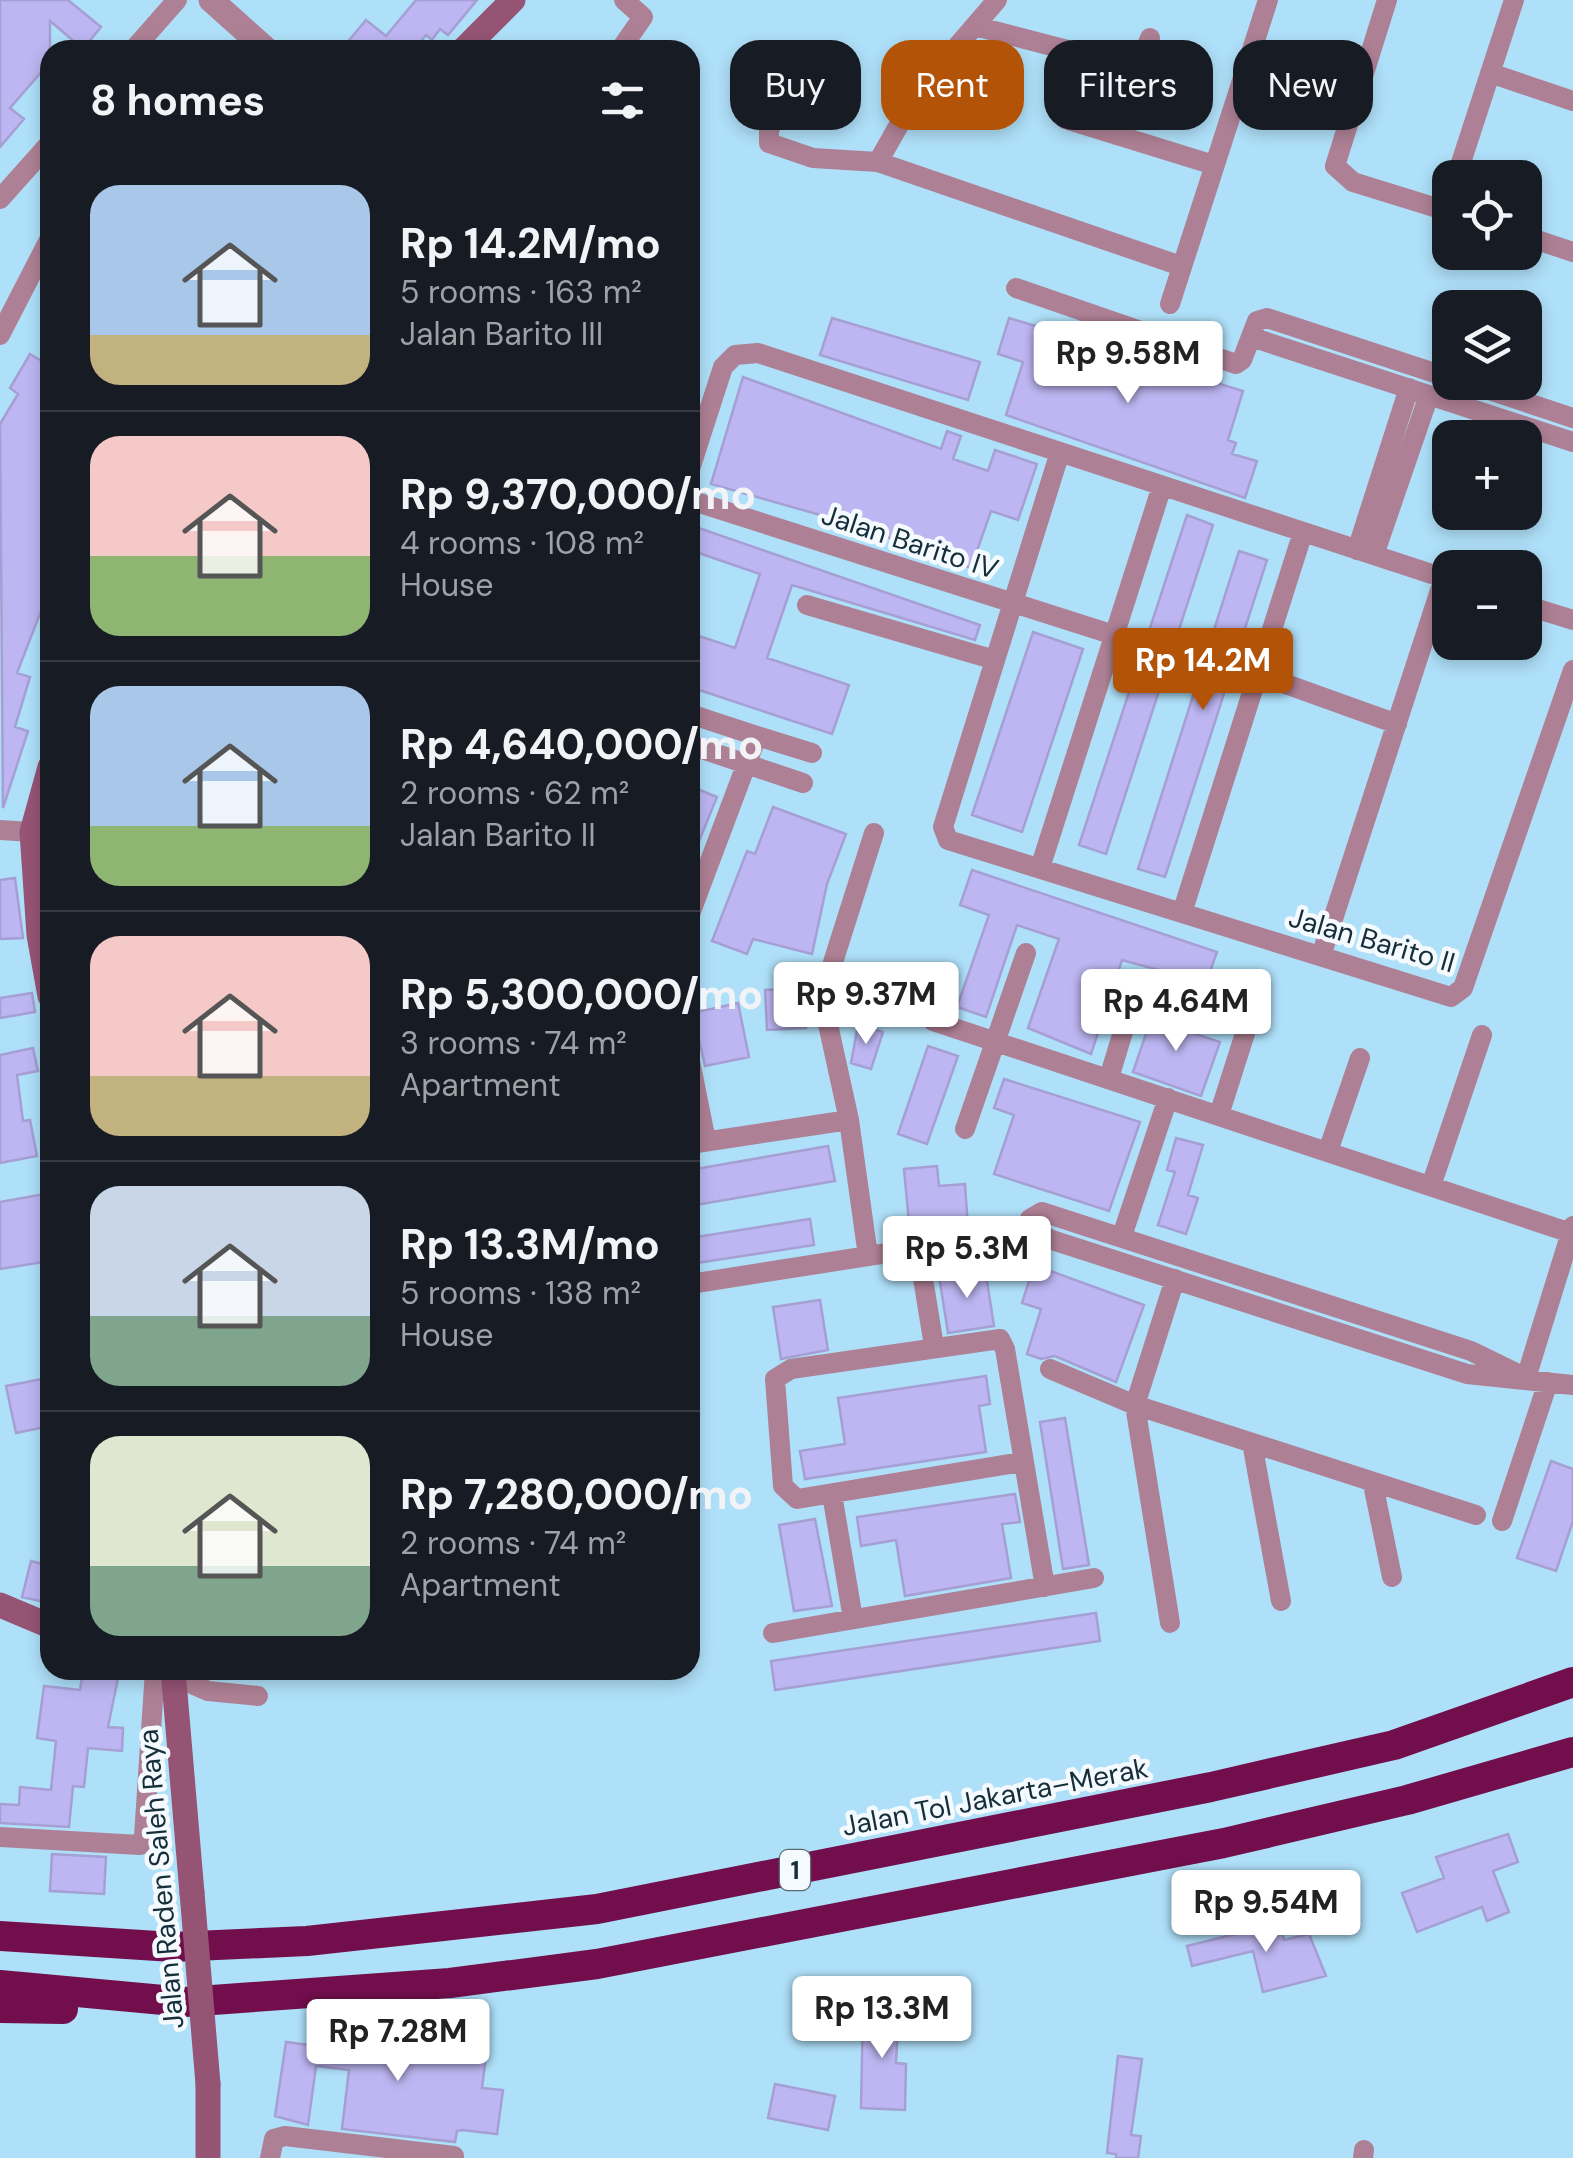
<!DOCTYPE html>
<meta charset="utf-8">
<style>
:root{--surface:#171b24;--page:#242831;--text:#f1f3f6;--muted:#9ea1a6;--line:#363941;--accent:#b35308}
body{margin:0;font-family:"DM Sans",sans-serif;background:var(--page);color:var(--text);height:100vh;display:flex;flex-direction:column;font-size:38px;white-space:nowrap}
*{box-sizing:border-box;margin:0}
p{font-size:32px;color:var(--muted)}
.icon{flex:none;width:55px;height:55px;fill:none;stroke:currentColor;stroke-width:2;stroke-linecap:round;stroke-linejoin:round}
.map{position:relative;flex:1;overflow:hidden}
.sheet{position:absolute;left:40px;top:40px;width:660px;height:1640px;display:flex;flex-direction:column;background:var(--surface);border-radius:30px;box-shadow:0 5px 15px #0003}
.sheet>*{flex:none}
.guide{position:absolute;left:730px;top:40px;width:692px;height:90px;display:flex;gap:20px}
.buttons{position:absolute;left:1432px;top:160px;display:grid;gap:20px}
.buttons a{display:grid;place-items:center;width:110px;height:110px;border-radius:20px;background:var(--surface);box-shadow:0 5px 15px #0003;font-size:50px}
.price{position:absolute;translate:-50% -85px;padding:0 22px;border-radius:10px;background:#fff;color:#222;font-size:32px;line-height:65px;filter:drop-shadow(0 2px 5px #0008)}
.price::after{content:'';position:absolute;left:50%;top:60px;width:30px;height:22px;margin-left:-15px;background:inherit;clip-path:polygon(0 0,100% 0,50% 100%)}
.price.current{background:var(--accent);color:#fff}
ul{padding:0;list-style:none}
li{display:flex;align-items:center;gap:30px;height:250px;padding:0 50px}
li+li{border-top:2px solid var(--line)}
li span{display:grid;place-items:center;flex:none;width:280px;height:200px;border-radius:30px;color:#555}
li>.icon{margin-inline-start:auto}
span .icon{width:120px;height:120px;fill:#fffc;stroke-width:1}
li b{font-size:42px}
h2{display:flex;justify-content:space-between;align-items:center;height:120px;padding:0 50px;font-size:42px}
.tag{padding:0 35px;border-radius:30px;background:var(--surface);box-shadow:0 5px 15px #0003;font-size:35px;line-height:90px}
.tag.current{background:var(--accent);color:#fff}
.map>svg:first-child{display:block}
.building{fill:#bdb6f2;stroke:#a59fd4;stroke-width:2.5}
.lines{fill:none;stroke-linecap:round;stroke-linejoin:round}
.minor{stroke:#ae8095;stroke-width:20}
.tertiary{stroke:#ae8095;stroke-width:25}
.secondary{stroke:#965475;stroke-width:25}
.motorway{stroke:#710e4b;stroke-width:30}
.secondary-bridge{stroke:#965475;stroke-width:25}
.labels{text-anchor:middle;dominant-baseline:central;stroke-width:9;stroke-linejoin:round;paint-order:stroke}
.shield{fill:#f4fafd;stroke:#586b74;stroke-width:2.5}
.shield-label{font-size:25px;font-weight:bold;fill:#152e3a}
.street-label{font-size:28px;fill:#152e3a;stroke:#f4fafd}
</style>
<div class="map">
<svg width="1573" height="2158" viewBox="0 0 1573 2158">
<rect width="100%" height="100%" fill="#afe0f9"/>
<path class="building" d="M0,0H68L101,27L83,49L50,21V62L10,108L24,119L0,147Z
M416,0H477L448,35L440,29L432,40L426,35L414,50H341L366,20L386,36Z
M832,318L980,362L968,400L820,355Z
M1009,318L1159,363L1162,353L1184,360L1181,370L1191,375L1243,391L1228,440L1236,443L1232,454L1257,461L1245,498L1006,415L1023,362L998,354Z
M30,354L50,366V615L41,611L17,673L30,677L15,727L28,731L3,808L0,424L18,394L10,388Z
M743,377L941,449L947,431L961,436L953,459L988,471L995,450L1037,464L1018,520L991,511L971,568L852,524L711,484Z
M1187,515L1213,525L1106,854L1079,845Z
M690,525L980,625L975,640L792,585L767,658L849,685L832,734L690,687V633L735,648L760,574L690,550Z
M1239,551L1267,560L1165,877L1138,869Z
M1033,632L1083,649L1022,832L972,815Z
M690,786L717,797L691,861H690Z
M773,807L846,834L827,884L812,954L753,939L747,954L712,941L747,851L755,854Z
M972,870L1217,952L1206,983L1122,960L1091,1054L1028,1028L1059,939L1017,925L986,1017L957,1007L989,915L960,905Z
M15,878L23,938L0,939V880Z
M804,988L806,1028L767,1030L765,990Z
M32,993L35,1012L0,1018V998Z
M738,1003L749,1057L705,1066L693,1013Z
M1155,1007L1184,1017L1180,1029L1220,1042L1201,1096L1133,1072Z
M858,1025L883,1032L871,1069L851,1063Z
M928,1046L958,1056L927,1144L898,1134Z
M33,1048L38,1071L17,1075L23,1121L30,1120L37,1156L0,1163V1055Z
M1004,1079L1140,1122L1109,1211L994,1174L1014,1115L994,1108Z
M1176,1138L1203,1145L1188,1195L1198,1198L1186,1234L1158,1225L1175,1172L1167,1170Z
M828,1146L835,1181L690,1206V1170Z
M937,1166L939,1186L965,1184L968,1228L910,1234L904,1169Z
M50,1193V1261L0,1269V1202Z
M810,1219L814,1245L690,1264V1238Z
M1034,1265L1144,1305L1116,1382L1055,1356L1041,1359L1027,1354L1041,1309L1022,1303Z
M985,1268L994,1326L948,1333L939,1276Z
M820,1300L828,1350L781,1359L773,1307Z
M986,1376L990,1404L979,1406L986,1452L805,1479L800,1451L845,1444L838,1398Z
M42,1379L50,1426L16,1433L6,1386Z
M1065,1418L1089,1565L1063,1569L1040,1422Z
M1551,1461L1573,1469V1521L1556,1571L1517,1558Z
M1015,1494L1020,1522L1002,1524L1011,1578L905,1596L896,1540L861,1546L857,1517Z
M815,1519L832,1606L794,1611L779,1525Z
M31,1561L50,1566L44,1602L22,1597Z
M1096,1613L1100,1641L775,1690L771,1661Z
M83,1671L118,1678L108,1727L123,1728L122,1751L88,1748L84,1787L73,1786L69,1827L0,1823V1804L19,1805L20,1787L51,1790L56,1741L37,1738L44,1686L80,1690Z
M1508,1834L1518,1862L1493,1871L1509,1912L1487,1921L1482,1907L1417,1932L1402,1893L1444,1878L1436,1857Z
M52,1854L106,1857L104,1894L50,1891Z
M1280,1923L1284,1940L1309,1934L1326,1976L1263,1992L1253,1951L1192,1966L1187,1946Z
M863,2006L899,2008L896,2063L906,2064L905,2110L861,2108Z
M424,2030L488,2040L482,2088L503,2090L497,2134L462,2130L457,2131L455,2142L342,2129L349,2070L316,2066L308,2125L275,2116L286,2042L316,2046L317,2035L393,2042L394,2032L423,2036Z
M1118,2056L1142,2059L1131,2135L1141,2136L1138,2158H1116V2154L1107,2153Z
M775,2084L835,2096L828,2130L768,2118Z"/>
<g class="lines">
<path class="minor" d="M1387,0L1335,166L1353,182L1450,212
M975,26L1075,52L1056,108L1065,119L1214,165
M133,50L177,0
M620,50L643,17L624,0
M1076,59L1131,75L1137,71L1150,38
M1490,73L1573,101
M791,87L769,130V143L813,158L878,162L1181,266
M1116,135L1125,105
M878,162L917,93L997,0
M1456,178L1514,0
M0,199L50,143
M1525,236L1573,252
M1016,288L1236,364L1242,360L1257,321L1267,318L1450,378
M1170,304L1268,0
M0,335L50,238
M1251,337L1573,442
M1465,382L1573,418
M1060,452L943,827L948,840L1451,997L1463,988L1573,670
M690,469L723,367L735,355L758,353L1450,580
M690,500L1114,635
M1357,550L1409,388
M1374,555L1429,395
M807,605L995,660
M1525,605L1573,620
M1258,674L1397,724
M690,714L757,736L690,914
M757,736L812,753
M690,745L803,783
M0,830L32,832
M1040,868L1162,486
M1182,913L1303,532
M1321,956L1444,578
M933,1021L1571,1233
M690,1061L706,1141
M1109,1078L1135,992
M1219,1115L1248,1024
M965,1129L1026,953
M690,1144L849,1120
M1328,1151L1360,1058
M1431,1186L1482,1035
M1122,1236L1168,1098
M918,1248L934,1346
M868,1256L849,1120L822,997L874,833
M690,1284L958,1242
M1050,1369L1135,1405L1476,1515
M1526,1378L1471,1351L1042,1212L1030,1219V1225L1049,1239L1467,1374L1573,1385
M1526,1378L1573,1226
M1252,1443L1281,1601
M1022,1462L797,1499L783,1486L775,1379L791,1369L1000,1339L1005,1349L1045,1587
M1373,1484L1392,1577
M832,1494L853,1619
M1502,1521L1548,1382
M1170,1623L1135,1405L1175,1279
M773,1633L1094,1578
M174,1676L208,1691L258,1696
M0,1837L140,1845L144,1836L155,1670
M270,2158L274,2139L285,2136L454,2156
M1363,2158L1364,2150"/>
<path class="tertiary" d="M211,0L267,50"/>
<path class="secondary" d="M463,50L513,0
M50,767L32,832L39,935L50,996
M0,1605L50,1626
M173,1670L192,1893
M208,2158V2084"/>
<path class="motorway" d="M0,1936L173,1947L307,1941L597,1909L1211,1787L1394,1745L1573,1682
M0,1985L185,2002L450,1983L597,1964L1224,1843L1407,1800L1573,1752
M0,2008L63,2009"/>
<path class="secondary-bridge" d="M192,1893L208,2084"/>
</g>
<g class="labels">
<rect class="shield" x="780" y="1850" width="30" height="40" rx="8"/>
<g class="shield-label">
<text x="795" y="1870">1</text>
</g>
<g class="street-label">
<text transform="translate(910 542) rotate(18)">Jalan Barito IV</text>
<text transform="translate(1372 940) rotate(16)">Jalan Barito II</text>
<text transform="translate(995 1797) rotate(-11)">Jalan Tol Jakarta–Merak</text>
<text transform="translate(161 1879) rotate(-95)">Jalan Raden Saleh Raya</text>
</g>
</g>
</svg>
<div class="buttons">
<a><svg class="icon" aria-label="locate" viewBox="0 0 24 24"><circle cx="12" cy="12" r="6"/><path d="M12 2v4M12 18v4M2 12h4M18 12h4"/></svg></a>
<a><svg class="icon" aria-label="layers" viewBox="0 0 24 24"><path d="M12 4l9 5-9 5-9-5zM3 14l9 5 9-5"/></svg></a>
<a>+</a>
<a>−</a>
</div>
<b class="price" style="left:1128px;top:406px">Rp 9.58M</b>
<b class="price current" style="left:1203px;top:713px">Rp 14.2M</b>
<b class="price" style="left:866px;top:1047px">Rp 9.37M</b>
<b class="price" style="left:1176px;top:1054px">Rp 4.64M</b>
<b class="price" style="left:967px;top:1301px">Rp 5.3M</b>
<b class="price" style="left:1266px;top:1955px">Rp 9.54M</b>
<b class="price" style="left:882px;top:2061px">Rp 13.3M</b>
<b class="price" style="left:398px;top:2084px">Rp 7.28M</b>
<div class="guide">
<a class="tag">Buy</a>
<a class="tag current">Rent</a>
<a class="tag">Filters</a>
<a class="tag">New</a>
</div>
<section class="sheet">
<h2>8 homes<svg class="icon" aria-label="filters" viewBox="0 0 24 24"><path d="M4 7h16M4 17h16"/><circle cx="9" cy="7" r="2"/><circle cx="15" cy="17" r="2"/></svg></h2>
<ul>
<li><span style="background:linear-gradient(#a9c7e8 75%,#c2b280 0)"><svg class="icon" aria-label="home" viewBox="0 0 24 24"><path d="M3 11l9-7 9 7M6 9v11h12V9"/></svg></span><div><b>Rp 14.2M/mo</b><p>5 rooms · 163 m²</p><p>Jalan Barito III</p></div></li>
<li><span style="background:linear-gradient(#f6c9c9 60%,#8fb573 0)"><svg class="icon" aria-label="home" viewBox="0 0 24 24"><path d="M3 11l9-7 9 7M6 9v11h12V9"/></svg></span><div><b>Rp 9,370,000/mo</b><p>4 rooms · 108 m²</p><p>House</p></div></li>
<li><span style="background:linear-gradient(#a9c7e8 70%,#8fb573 0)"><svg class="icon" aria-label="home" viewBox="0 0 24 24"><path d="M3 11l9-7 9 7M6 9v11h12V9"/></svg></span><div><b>Rp 4,640,000/mo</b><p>2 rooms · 62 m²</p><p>Jalan Barito II</p></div></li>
<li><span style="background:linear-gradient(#f6c9c9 70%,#c2b280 0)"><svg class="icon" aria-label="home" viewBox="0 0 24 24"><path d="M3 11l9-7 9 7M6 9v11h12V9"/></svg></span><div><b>Rp 5,300,000/mo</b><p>3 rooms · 74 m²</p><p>Apartment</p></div></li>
<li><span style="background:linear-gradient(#c9d6e8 65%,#7fa58c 0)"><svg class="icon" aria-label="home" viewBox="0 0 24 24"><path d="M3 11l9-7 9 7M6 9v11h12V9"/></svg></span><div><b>Rp 13.3M/mo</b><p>5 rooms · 138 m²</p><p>House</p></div></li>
<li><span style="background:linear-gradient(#dfe7d0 65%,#7fa58c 0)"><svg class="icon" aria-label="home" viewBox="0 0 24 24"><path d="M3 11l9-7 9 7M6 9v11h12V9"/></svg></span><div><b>Rp 7,280,000/mo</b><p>2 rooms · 74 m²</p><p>Apartment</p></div></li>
</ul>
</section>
</div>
